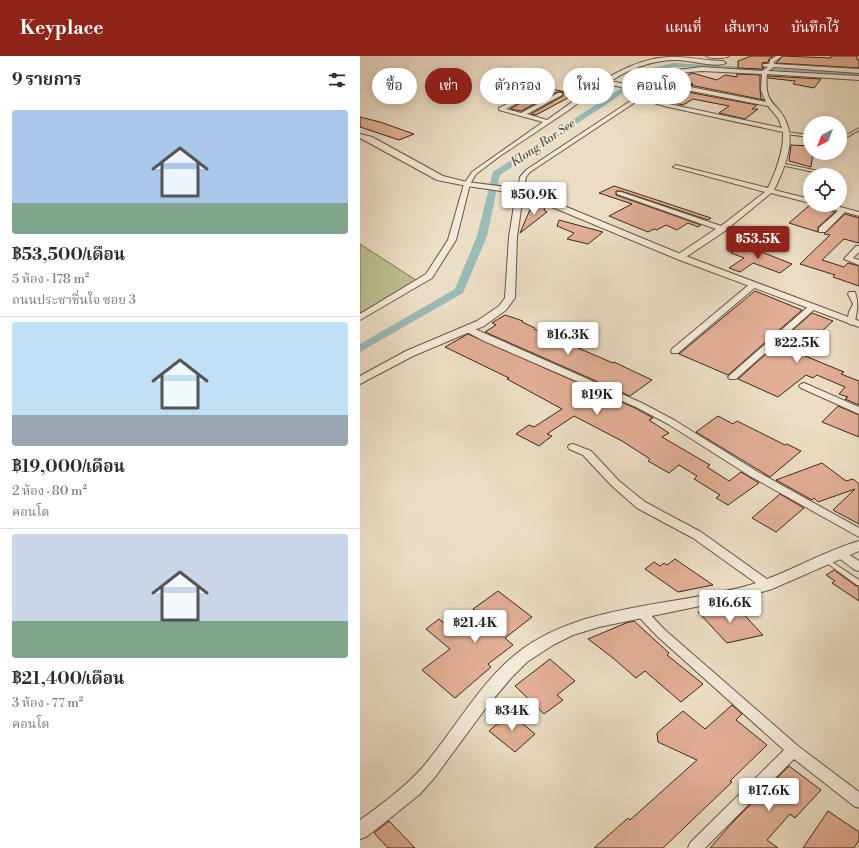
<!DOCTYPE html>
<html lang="th">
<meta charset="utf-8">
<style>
:root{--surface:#fff;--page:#f7f7f7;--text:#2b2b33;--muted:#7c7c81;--line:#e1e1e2;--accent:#8f2418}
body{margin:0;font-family:"Libre Bodoni","Noto Serif Thai",serif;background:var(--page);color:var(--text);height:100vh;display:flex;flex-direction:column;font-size:15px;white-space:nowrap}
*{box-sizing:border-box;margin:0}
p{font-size:13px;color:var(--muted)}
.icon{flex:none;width:22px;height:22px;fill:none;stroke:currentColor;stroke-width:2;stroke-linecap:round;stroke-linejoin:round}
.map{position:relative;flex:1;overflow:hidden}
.drawer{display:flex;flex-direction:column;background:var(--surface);width:360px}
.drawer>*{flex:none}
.hud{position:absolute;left:12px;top:12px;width:380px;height:36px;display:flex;gap:8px}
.needle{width:26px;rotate:222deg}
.tools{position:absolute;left:443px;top:60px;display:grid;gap:8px}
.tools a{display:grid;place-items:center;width:44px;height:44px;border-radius:50%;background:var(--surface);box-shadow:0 2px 10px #0003;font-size:20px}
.price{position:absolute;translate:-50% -34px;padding:0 9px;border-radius:4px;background:#fff;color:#222;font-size:13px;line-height:26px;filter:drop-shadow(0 1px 2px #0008)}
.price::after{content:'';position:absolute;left:50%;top:24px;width:12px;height:9px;margin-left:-6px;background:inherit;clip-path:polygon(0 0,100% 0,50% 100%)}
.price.selected{background:var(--accent);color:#fff}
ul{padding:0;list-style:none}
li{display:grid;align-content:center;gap:8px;height:212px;padding:0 12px}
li+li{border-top:1px solid var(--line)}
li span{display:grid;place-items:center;height:124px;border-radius:4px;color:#555}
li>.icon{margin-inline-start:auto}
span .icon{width:72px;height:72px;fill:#fffc;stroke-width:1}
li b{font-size:17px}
h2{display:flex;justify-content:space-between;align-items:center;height:48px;padding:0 12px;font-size:17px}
.pill{padding:0 14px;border-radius:18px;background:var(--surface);box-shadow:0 2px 10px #0003;font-size:14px;line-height:36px}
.pill.selected{background:var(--accent);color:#fff}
header{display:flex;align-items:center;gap:24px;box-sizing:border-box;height:56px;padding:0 20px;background:var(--accent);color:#fff}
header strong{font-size:19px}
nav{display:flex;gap:22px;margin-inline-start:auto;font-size:14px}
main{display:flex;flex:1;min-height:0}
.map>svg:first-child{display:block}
.green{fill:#bcc091;stroke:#7c7454}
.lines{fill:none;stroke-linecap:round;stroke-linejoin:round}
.canal{fill:#99bcb7;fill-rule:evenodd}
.building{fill:#e2af96;stroke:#3c2717}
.service-casing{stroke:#685542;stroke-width:2}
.minor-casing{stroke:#685542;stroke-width:2}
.tertiary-casing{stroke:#685542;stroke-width:2}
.service{fill:#f3ead9;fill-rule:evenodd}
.minor{fill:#f3ead9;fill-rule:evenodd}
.tertiary{fill:#f3ead9;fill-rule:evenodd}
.labels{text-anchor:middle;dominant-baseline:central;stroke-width:4;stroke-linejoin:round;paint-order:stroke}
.far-water-label{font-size:12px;font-style:italic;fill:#534c3f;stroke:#f3ead9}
</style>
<header>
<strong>Keyplace</strong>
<nav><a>แผนที่</a><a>เส้นทาง</a><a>บันทึกไว้</a></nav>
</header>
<main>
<section class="drawer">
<h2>9 รายการ<svg class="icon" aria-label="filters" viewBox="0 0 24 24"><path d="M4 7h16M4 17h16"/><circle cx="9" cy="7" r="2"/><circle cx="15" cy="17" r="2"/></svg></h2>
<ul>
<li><span style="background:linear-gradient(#a9c7e8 75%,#7fa58c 0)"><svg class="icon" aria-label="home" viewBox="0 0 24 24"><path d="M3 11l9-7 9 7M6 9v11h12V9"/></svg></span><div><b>฿53,500/เดือน</b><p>5 ห้อง · 178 m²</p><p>ถนนประชาชื่นใจ ซอย 3</p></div></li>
<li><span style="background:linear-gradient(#bfe0f5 75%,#9aa5b1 0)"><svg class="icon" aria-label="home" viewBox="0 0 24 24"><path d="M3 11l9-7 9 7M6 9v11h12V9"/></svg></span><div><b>฿19,000/เดือน</b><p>2 ห้อง · 80 m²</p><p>คอนโด</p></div></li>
<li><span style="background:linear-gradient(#c9d6e8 70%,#7fa58c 0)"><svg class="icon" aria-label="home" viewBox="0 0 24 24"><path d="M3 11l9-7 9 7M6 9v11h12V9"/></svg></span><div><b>฿21,400/เดือน</b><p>3 ห้อง · 77 m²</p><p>คอนโด</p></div></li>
</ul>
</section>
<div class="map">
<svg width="499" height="792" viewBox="0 0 499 792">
<rect width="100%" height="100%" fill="#ecdec5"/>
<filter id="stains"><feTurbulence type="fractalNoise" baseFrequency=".005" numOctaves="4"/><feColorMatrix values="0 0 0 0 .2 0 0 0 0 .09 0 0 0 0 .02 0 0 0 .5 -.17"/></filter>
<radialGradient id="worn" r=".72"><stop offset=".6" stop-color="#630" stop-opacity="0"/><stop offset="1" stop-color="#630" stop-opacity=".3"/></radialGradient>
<path class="green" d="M0,188L59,226L0,262Z"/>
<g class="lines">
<path class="canal" d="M313,7L499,17V21L328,11H313L296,15L140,119L127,180L103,237L0,296V288L95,233L117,180L133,116L292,12Z"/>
</g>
<path class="building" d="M391,0H413L409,3L408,6L402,7V11L404,12L402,13L378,12V5Z
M423,0L471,2V0H497V4H499V12L416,7Z
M332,17L357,24L365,19L377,21V18L400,19V34L401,43L404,44L330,29L333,28L318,24Z
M408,20L461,23L454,32L433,28L435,25L408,22Z
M187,32L215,38L176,59L171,58L203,40V36H197L161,55L150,53Z
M322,35L397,49L392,53H398L385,63L359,57L369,50L333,43L323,49L305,45Z
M0,61L20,66L54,78L39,84L0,71Z
M431,89L450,90V97H453L451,111L429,105Z
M254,130L297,144L351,162L348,164L261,135H256V139L341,169L338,171L328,167L317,174L306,169L297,174L294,173L288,176L249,160L272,148L239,137Z
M172,149L185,150L184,154L187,156L160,177Z
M450,149L475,156L458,171V176L429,167Z
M485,158L499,162V187L484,183L462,204L484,211L488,207L499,210V230L473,221L475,219L440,208L470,179L464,178Z
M199,164L243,176L228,188L207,183L214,177L197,170Z
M381,189L399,195L432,208L420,217L393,207L380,216L369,212L384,202L371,197Z
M395,235L442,254L368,319L319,298Z
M452,257L473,265L438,297L484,316L481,318L499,325V349L485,343L488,341L479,338L485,331L457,319L453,322L446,319L418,341L378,323Z
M145,259L163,265L162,266L175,272L174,273L253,307L254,306L292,324L270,340L125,276L136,269L132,267Z
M108,278L275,352L293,362L289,364L309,377L302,381L350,409L347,411L369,425L381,416L399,427L368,449L356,442L360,439L334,423L337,420L319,409L309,417L288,405L290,403L262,385L214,360L187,378L192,380L179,390L156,378L169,369L174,371L202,353L147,323L149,322L85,291Z
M478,350L499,359V381L462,366Z
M358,360L373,368L377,365L425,389L427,388L441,395L410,421L336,376Z
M462,407L486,425L493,423L499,428V468L473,454L495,433L458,446L454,442L452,444L416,424Z
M420,438L444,452L416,476L392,462Z
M315,503L353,529L318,536L285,513L294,506L300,510L304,507L307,509Z
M474,514L499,532V545L472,527L475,525L466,519Z
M138,535L172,561L145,582L153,589L128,608L131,611L95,642L62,614L90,593L66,573L79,563L90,572L95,569L103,576L123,561L113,553Z
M374,548L403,579L367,587L338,556Z
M274,565L309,597L307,599L343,628L321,646L285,615L276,622L253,602L228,583L266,567Z
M190,603L215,625L197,639L203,644L184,658L155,630Z
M372,649L382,658L376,664L407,689L370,725L372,726L303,792H234L268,762L270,764L337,704L298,686L297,677L323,655L345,673Z
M150,657L175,678L155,696L129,675Z
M429,710L461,734L435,762L430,758L407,784L418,792H350L374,765Z
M468,755L499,776V784L494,792H443Z
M29,765L55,792H28L14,777Z"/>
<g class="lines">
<g class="service-casing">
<path id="service" d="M499,72V74L480,85V83Z
M425,76L450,79V81L426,78H425Z
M420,107L473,118L475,119H468L421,109H420Z
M466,502L499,524V529H497L464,505L463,504L464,503Z"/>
</g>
<g class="minor-casing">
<path id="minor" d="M346,0H369C364,3 351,3 346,0Z
M416,0H422L414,6V8L499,13V17L414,11L408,15L499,20V24L407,18C403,52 421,46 428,71C434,90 423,116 414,134L450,143V147L411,137L365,175L323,203H317V199L356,173L257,138V136H261L361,170L405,136L313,111L316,109L408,132C416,115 424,95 423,76L308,51L280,43L170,116L166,121L163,135L158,136L160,121L166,114L284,36L247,28L228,39L209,54L140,100L116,118L110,128L96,184L72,222L0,264V258L66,218L88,184L104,128L112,116L183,66L139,54V52L180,31L183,33L182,34L146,53L161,57L198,37H202V39L167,58L187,64C224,39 261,4 308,1C327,0 344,5 363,5L366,7C358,12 328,4 317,4C292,4 271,12 251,25L287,33L317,14L342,11L402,15L408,11L403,10V8H409L410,4ZM342,15L402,18L401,34L406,46L305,26L318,17ZM301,29L408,50L418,62L422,72L309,48L284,40Z
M462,149H473L499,156V160L485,156L465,176H459V172L478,155Z
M496,190H499V196L493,202L499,204V209L484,203Z
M391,227H397L398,229L318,297H312L311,295L312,293Z
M489,236H495C499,247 497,255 495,266L491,269L487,266L489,256L493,248L488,238Z
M450,249H456L457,251L376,323H370L368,321L370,319Z
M108,270L282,347L314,364L398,416L499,472V481L390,420L308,368L276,351L124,285L105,275L104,273Z
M444,327L499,351V358L441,332L439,330L441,328Z
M213,388L231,395L259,425L285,446L341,476L411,526L413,529L411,532L407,533L403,532L333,482L277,452L251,429L223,399L209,393L208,391L209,389Z
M480,493L499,505V515L495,514L476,500L474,497L476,494Z
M281,551L285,553L305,574L438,690L499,736V752L494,750L434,703L345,792H328L330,787L424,694L297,580L277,559L275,556L277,553Z"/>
</g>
<g class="tertiary-casing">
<path id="tertiary" d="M0,78L12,81L83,120L107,126L163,133L323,199L499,265V271L317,203L163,139L157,181L155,242L146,254L124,270L53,300L0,328V320L46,295L117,265L139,250L145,242L149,181L156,137L107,130L77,124L0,82Z
M499,485V495L412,533L388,540L239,571L213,579L193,589L167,606L152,621L125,653L75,721L60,738L24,767L6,781L0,783V764C22,748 44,732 62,712C94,675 118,629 156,598C220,547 314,551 390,529C427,518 461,496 499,485Z"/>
</g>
<use href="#service" class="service"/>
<use href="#minor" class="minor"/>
<use href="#tertiary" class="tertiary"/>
</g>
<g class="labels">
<g class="far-water-label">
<text transform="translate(183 87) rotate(-34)">Klong Ror See</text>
</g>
</g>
<rect width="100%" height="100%" filter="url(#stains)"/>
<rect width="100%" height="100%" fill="url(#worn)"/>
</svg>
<div class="tools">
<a><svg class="needle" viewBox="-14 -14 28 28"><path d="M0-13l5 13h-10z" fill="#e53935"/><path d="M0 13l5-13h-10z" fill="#7c7c81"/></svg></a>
<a><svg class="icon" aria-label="locate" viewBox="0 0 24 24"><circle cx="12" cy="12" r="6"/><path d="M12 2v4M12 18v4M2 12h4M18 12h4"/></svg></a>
</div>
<b class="price" style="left:174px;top:160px">฿50.9K</b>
<b class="price selected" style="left:398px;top:204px">฿53.5K</b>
<b class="price" style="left:208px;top:300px">฿16.3K</b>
<b class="price" style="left:437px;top:308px">฿22.5K</b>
<b class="price" style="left:237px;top:360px">฿19K</b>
<b class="price" style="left:370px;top:568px">฿16.6K</b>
<b class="price" style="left:115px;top:588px">฿21.4K</b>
<b class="price" style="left:152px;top:676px">฿34K</b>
<b class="price" style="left:409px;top:756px">฿17.6K</b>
<div class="hud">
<a class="pill">ซื้อ</a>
<a class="pill selected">เช่า</a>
<a class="pill">ตัวกรอง</a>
<a class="pill">ใหม่</a>
<a class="pill">คอนโด</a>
</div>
</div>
</main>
